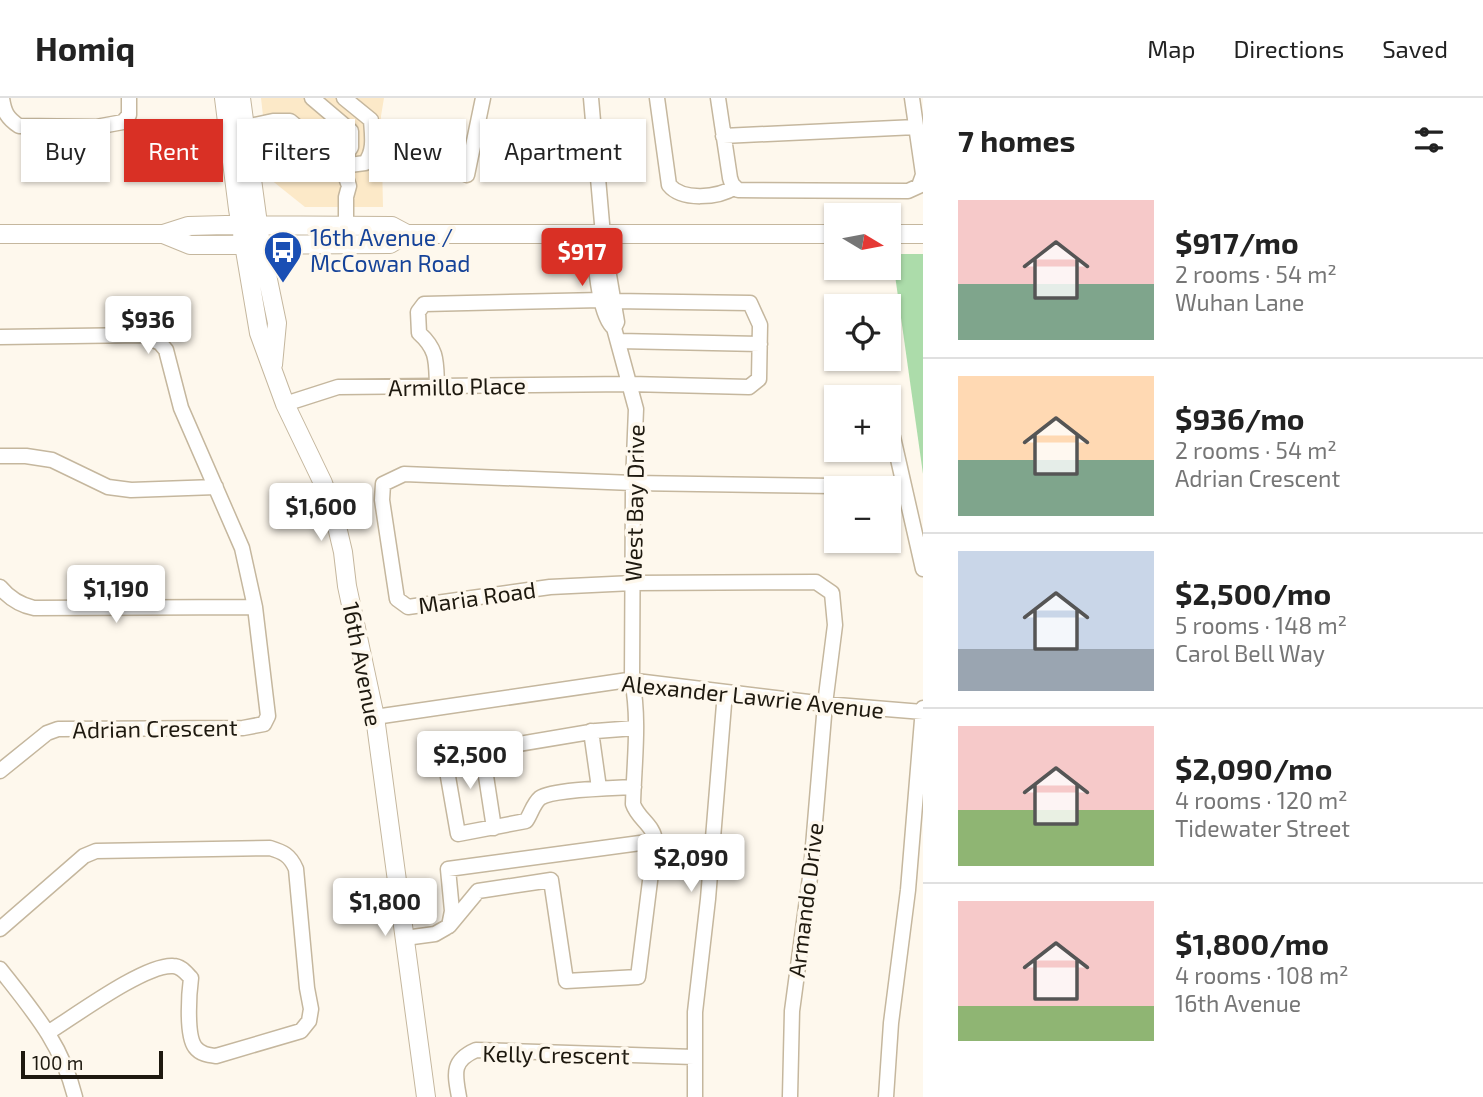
<!DOCTYPE html>
<meta charset="utf-8">
<style>
:root{--surface:#fff;--page:#f6f6f6;--text:#222;--muted:#767676;--line:#e0e0e0;--accent:#d93025}
body{margin:0;font-family:"Exo 2",sans-serif;background:var(--page);color:var(--text);height:100vh;display:flex;flex-direction:column;font-size:26px;white-space:nowrap}
*{box-sizing:border-box;margin:0}
p{font-size:23px;color:var(--muted)}
.icon{flex:none;width:38px;height:38px;fill:none;stroke:currentColor;stroke-width:2;stroke-linecap:round;stroke-linejoin:round}
.map{position:relative;flex:1;overflow:hidden}
.sheet{display:flex;flex-direction:column;background:var(--surface);width:560px}
.sheet>*{flex:none}
.top-card{position:absolute;left:21px;top:21px;width:665px;height:63px;display:flex;gap:14px}
.needle{width:46px;rotate:100deg}
.tools{position:absolute;left:824px;top:105px;display:grid;gap:14px}
.tools a{display:grid;place-items:center;width:77px;height:77px;border-radius:0px;background:var(--surface);box-shadow:0 2px 5px #0004;font-size:35px}
.scale{position:absolute;left:21px;bottom:18px;width:142px;box-sizing:border-box;padding-left:7px;border:4px solid #1e190f;border-top:0;font-size:19px;line-height:24px;white-space:nowrap;color:#1e190f;-webkit-text-stroke:5px #fef8ed;paint-order:stroke}
.price{position:absolute;translate:-50% -60px;padding:0 16px;border-radius:7px;background:#fff;color:#222;font-size:23px;line-height:46px;filter:drop-shadow(0 2px 4px #0008)}
.price::after{content:'';position:absolute;left:50%;top:42px;width:21px;height:16px;margin-left:-10px;background:inherit;clip-path:polygon(0 0,100% 0,50% 100%)}
.price.current{background:var(--accent);color:#fff}
ul{padding:0;list-style:none}
li{display:flex;align-items:center;gap:21px;height:175px;padding:0 35px}
li+li{border-top:2px solid var(--line)}
li span{display:grid;place-items:center;flex:none;width:196px;height:140px;border-radius:0px;color:#555}
li>.icon{margin-inline-start:auto}
span .icon{width:84px;height:84px;fill:#fffc;stroke-width:1}
li b{font-size:30px}
h2{display:flex;justify-content:space-between;align-items:center;height:84px;padding:0 35px;font-size:30px}
.pill{padding:0 24px;border-radius:0px;background:var(--surface);box-shadow:0 2px 5px #0004;font-size:24px;line-height:63px}
.pill.current{background:var(--accent);color:#fff}
header{display:flex;align-items:center;gap:42px;box-sizing:border-box;height:98px;padding:0 35px;background:var(--surface);border-bottom:2px solid var(--line)}
header strong{font-size:33px}
nav{display:flex;gap:38px;margin-inline-start:auto;font-size:24px}
main{display:flex;flex:1;min-height:0}
.map>svg:first-child{display:block}
.built{fill:#fce9c8}
.green{fill:#acdcaa}
.lines{fill:none;stroke-linecap:round;stroke-linejoin:round}
.minor-casing{stroke:#c5b79e;stroke-width:17}
.major-casing{stroke:#c5b79e;stroke-width:20}
.minor{stroke:#fff;stroke-width:14}
.major{stroke:#fff;stroke-width:18}
.labels{text-anchor:middle;dominant-baseline:central;stroke-width:7;stroke-linejoin:round;paint-order:stroke}
.transit-label{font-size:23px;fill:#164399;stroke:#fef8ed;text-anchor:start}
.street-label{font-size:23px;fill:#1e190f;stroke:#fef8ed}
</style>
<header>
<strong>Homiq</strong>
<nav><a>Map</a><a>Directions</a><a>Saved</a></nav>
</header>
<main>
<div class="map">
<svg width="923" height="999" viewBox="0 0 923 999">
<rect width="100%" height="100%" fill="#fef8ed"/>
<path class="built" d="M261,0H384L381,18L383,109H305L270,81Z"/>
<path class="green" d="M892,156H923V376Z"/>
<g class="lines">
<g class="minor-casing">
<path id="minor" d="M2,0C4,14 7,20 19,28L96,29L123,24L129,17V0
M312,0L351,33V49L341,65
M591,0L603,137L610,152L609,177L617,224L614,230
M657,0L669,87C682,103 718,100 735,89
M718,0L730,80L732,86L738,92L908,93L919,88L923,77
M912,0L923,76
M245,29L273,23H290L341,65L349,88L346,99V129
M723,38L916,29
M342,68L365,65C375,53 372,37 371,22L344,0
M467,77L483,0
M603,137C601,142 598,148 597,153C594,170 601,220 614,230L636,311L633,385L632,582C640,622 634,665 633,706C638,721 654,727 655,743
M0,239L143,237L160,245L166,252L181,310L242,450L255,509L268,618L264,626L243,630L58,631L47,635L0,673
M619,243L760,246
M437,288C436,264 438,252 419,235L418,214L424,206L602,202
M285,306L338,289L630,286L749,289L759,281L760,227L750,205L613,203
M893,339L923,471
M0,358H26L52,362L108,389L131,392L216,389
M0,489C9,500 20,507 34,510L255,509
M375,619L628,582L825,606L923,614
M591,633L599,690
M482,652L494,730
M634,689C616,690 553,691 540,700C533,706 531,716 526,723L458,736L447,673L453,657L596,633L635,630
M0,831L84,758L96,753L270,750C283,754 290,757 296,771L307,890L311,911L309,923L301,933L216,958C208,957 200,956 195,949C186,937 189,895 191,880C186,875 181,868 173,868C145,866 75,918 49,934
M405,840L435,836L449,828L452,813L448,771L655,743L638,879L566,883L551,782L478,793L449,828
M0,871C33,913 62,946 75,999
M459,999C455,976 451,963 476,952L694,959
M695,999V914L708,801L725,594
M790,999L792,913L811,772L825,606L835,527L832,495L816,484L633,485L550,489L408,509L397,501L382,402L383,386L404,376L633,385L903,389
M886,999L891,925L908,792L923,610"/>
</g>
<g class="major-casing">
<path id="major" d="M224,0L238,111L259,235L285,306L323,385L334,416L343,454L347,488L375,619L426,999
M241,0L261,148L277,225L273,267
M0,136H163L188,128L226,127L392,128L407,136
M163,136L190,147L390,146L407,136H836
M889,136H923"/>
</g>
<use href="#minor" class="minor"/>
<use href="#major" class="major"/>
</g>
<defs>
<g id="bus-pin" transform="scale(2.0125)"><path d="M0 17L-7.5 6A9.5 9.5 0 1 1 7.5 6Z" fill="#1a4fb4" stroke="#fef8ed"/><path d="M-5-6H5V4H4V6H2V4H-2V6H-4V4H-5ZM-3.5-4V0h7V-4ZM-3.5 1.2v1.5H-2V1.2ZM2 1.2v1.5H3.5V1.2Z" fill="#fff"/></g>
</defs>
<g fill-rule="evenodd">
<use href="#bus-pin" x="283" y="152"/>
</g>
<g class="labels">
<g class="transit-label">
<text x="310" y="139">16th Avenue /<tspan x="310" dy="26">McCowan Road</tspan></text>
</g>
<g class="street-label">
<text transform="translate(457 288) rotate(-1)">Armillo Place</text>
<text transform="translate(634 405) rotate(-89)">West Bay Drive</text>
<text transform="translate(477 499) rotate(-8)">Maria Road</text>
<text transform="translate(363 566) rotate(79)">16th Avenue</text>
<text transform="translate(753 598) rotate(6)">Alexander Lawrie Avenue</text>
<text transform="translate(155 630) rotate(-1)">Adrian Crescent</text>
<text transform="translate(805 802) rotate(-83)">Armando Drive</text>
<text transform="translate(556 956) rotate(1)">Kelly Crescent</text>
</g>
</g>
</svg>
<div class="tools">
<a><svg class="needle" viewBox="-14 -14 28 28"><path d="M0-13l5 13h-10z" fill="#e53935"/><path d="M0 13l5-13h-10z" fill="#767676"/></svg></a>
<a><svg class="icon" aria-label="locate" viewBox="0 0 24 24"><circle cx="12" cy="12" r="6"/><path d="M12 2v4M12 18v4M2 12h4M18 12h4"/></svg></a>
<a>+</a>
<a>−</a>
</div>
<div class="scale">100 m</div>
<b class="price current" style="left:582px;top:190px">$917</b>
<b class="price" style="left:148px;top:258px">$936</b>
<b class="price" style="left:321px;top:445px">$1,600</b>
<b class="price" style="left:116px;top:527px">$1,190</b>
<b class="price" style="left:470px;top:693px">$2,500</b>
<b class="price" style="left:691px;top:796px">$2,090</b>
<b class="price" style="left:385px;top:840px">$1,800</b>
<div class="top-card">
<a class="pill">Buy</a>
<a class="pill current">Rent</a>
<a class="pill">Filters</a>
<a class="pill">New</a>
<a class="pill">Apartment</a>
</div>
</div>
<section class="sheet">
<h2>7 homes<svg class="icon" aria-label="filters" viewBox="0 0 24 24"><path d="M4 7h16M4 17h16"/><circle cx="9" cy="7" r="2"/><circle cx="15" cy="17" r="2"/></svg></h2>
<ul>
<li><span style="background:linear-gradient(#f6c9c9 60%,#7fa58c 0)"><svg class="icon" aria-label="home" viewBox="0 0 24 24"><path d="M3 11l9-7 9 7M6 9v11h12V9"/></svg></span><div><b>$917/mo</b><p>2 rooms · 54 m²</p><p>Wuhan Lane</p></div></li>
<li><span style="background:linear-gradient(#ffd9b3 60%,#7fa58c 0)"><svg class="icon" aria-label="home" viewBox="0 0 24 24"><path d="M3 11l9-7 9 7M6 9v11h12V9"/></svg></span><div><b>$936/mo</b><p>2 rooms · 54 m²</p><p>Adrian Crescent</p></div></li>
<li><span style="background:linear-gradient(#c9d6e8 70%,#9aa5b1 0)"><svg class="icon" aria-label="home" viewBox="0 0 24 24"><path d="M3 11l9-7 9 7M6 9v11h12V9"/></svg></span><div><b>$2,500/mo</b><p>5 rooms · 148 m²</p><p>Carol Bell Way</p></div></li>
<li><span style="background:linear-gradient(#f6c9c9 60%,#8fb573 0)"><svg class="icon" aria-label="home" viewBox="0 0 24 24"><path d="M3 11l9-7 9 7M6 9v11h12V9"/></svg></span><div><b>$2,090/mo</b><p>4 rooms · 120 m²</p><p>Tidewater Street</p></div></li>
<li><span style="background:linear-gradient(#f6c9c9 75%,#8fb573 0)"><svg class="icon" aria-label="home" viewBox="0 0 24 24"><path d="M3 11l9-7 9 7M6 9v11h12V9"/></svg></span><div><b>$1,800/mo</b><p>4 rooms · 108 m²</p><p>16th Avenue</p></div></li>
</ul>
</section>
</main>
